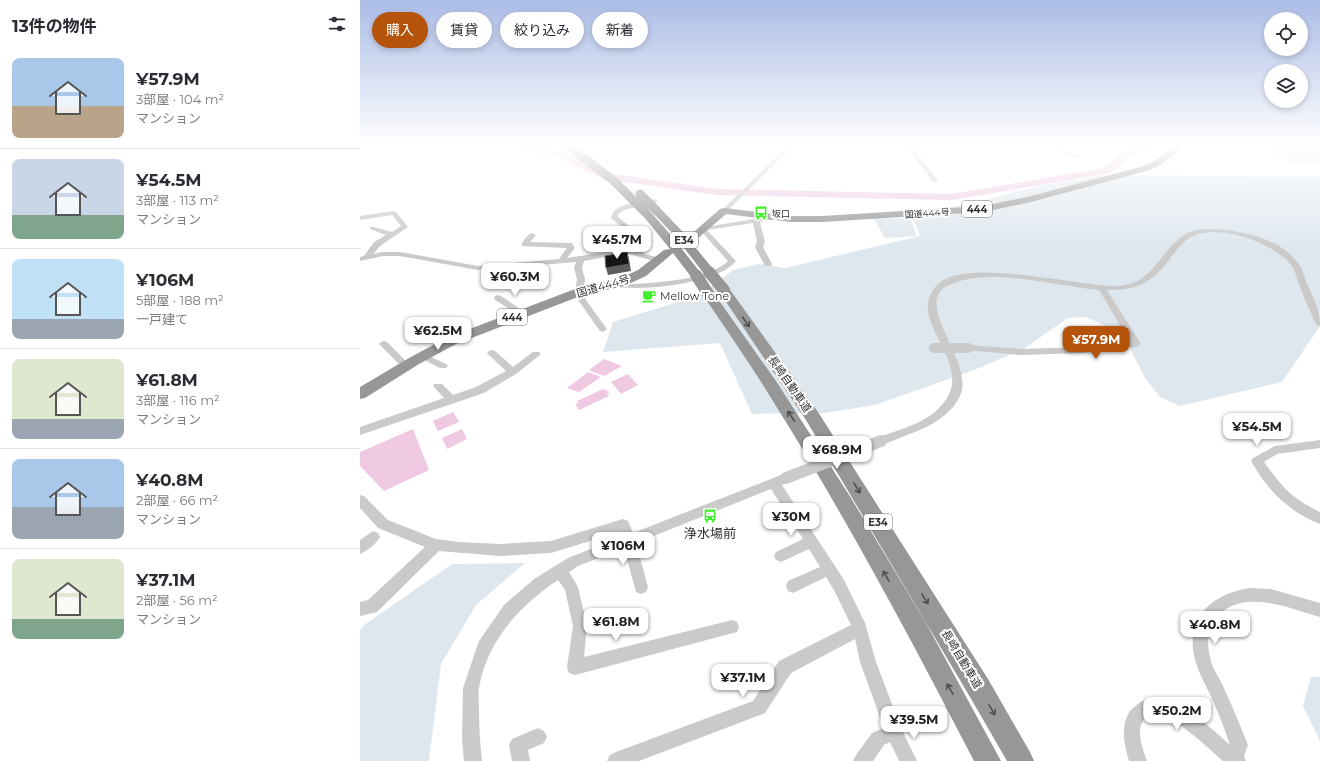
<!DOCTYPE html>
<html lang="ja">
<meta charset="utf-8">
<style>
:root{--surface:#fff;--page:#f2f2f3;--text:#2b2b33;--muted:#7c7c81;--line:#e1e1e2;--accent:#b45309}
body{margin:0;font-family:Montserrat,"Noto Sans JP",sans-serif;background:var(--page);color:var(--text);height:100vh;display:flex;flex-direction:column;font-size:15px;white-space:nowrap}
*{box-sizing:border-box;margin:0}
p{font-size:13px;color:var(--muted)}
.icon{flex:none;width:22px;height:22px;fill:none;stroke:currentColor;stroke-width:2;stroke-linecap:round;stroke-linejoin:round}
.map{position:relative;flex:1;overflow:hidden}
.panel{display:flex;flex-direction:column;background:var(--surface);width:360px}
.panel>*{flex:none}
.hud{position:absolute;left:12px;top:12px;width:380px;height:36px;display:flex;gap:8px}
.controls{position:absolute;left:904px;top:12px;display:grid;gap:8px}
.controls a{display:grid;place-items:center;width:44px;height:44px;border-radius:50%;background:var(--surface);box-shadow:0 2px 6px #0003;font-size:20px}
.price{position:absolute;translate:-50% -34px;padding:0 9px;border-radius:8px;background:#fff;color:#222;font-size:13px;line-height:26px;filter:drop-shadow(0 1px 2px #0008)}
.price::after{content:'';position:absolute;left:50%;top:24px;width:12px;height:9px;margin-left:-6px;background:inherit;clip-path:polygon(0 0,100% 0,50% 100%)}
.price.selected{background:var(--accent);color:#fff}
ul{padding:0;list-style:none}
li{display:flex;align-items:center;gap:12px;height:100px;padding:0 12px}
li+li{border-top:1px solid var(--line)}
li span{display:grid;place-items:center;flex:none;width:112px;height:80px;border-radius:8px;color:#555}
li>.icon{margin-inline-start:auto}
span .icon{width:48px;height:48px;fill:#fffc;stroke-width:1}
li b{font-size:17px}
h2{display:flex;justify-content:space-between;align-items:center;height:48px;padding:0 12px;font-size:17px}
.tag{padding:0 14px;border-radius:18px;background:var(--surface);box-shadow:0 2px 6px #0003;font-size:14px;line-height:36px}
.tag.selected{background:var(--accent);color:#fff}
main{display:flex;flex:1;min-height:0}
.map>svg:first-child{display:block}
.green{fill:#dee7ee}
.water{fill:#efc9e2}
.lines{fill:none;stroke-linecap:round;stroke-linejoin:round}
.river{fill:#efc9e2;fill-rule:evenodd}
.minor{fill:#cacaca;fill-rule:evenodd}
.highway{fill:#979797;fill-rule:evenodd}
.minor-bridge-far1{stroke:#cacaca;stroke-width:10}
.minor-bridge{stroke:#cacaca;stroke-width:12}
.highway-bridge-far1{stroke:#979797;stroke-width:9}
.highway-bridge{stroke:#979797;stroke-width:12}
.shaded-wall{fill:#5d5d5d}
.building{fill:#171717;stroke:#5d5d5d}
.oneway{stroke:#4f4f4f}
.labels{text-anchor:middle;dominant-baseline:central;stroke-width:4;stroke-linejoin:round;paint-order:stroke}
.far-poi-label{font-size:9px;fill:#303030;stroke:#fff;text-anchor:start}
.far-street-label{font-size:9px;fill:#303030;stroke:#fff}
.shield{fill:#fff;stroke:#6e6e6e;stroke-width:1}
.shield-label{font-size:10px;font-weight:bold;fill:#303030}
.street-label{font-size:11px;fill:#303030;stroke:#fff}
.poi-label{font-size:11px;fill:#303030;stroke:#fff;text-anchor:start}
.near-poi-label{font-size:13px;fill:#303030;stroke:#fff}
</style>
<main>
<section class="panel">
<h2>13件の物件<svg class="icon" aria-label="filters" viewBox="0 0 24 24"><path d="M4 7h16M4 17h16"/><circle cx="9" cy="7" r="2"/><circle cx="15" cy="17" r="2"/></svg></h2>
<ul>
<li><span style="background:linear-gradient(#a9c7e8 60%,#b9a48a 0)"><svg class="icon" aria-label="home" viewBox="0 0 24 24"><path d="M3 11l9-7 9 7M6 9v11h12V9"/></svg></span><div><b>¥57.9M</b><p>3部屋 · 104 m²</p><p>マンション</p></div></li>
<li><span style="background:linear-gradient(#c9d6e8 70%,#7fa58c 0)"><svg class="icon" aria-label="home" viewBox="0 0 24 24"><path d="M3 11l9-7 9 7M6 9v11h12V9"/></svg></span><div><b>¥54.5M</b><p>3部屋 · 113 m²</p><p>マンション</p></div></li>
<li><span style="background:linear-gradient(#bfe0f5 75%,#9aa5b1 0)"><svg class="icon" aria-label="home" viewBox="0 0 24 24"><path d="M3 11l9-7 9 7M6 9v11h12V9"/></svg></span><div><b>¥106M</b><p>5部屋 · 188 m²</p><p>一戸建て</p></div></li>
<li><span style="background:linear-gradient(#dfe7d0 75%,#9aa5b1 0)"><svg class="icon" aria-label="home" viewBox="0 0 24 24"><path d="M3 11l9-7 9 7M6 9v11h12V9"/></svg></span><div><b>¥61.8M</b><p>3部屋 · 116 m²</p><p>マンション</p></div></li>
<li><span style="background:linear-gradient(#a9c7e8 60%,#9aa5b1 0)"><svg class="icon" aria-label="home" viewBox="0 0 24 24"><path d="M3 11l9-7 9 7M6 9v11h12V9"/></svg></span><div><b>¥40.8M</b><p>2部屋 · 66 m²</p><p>マンション</p></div></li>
<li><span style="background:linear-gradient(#dfe7d0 75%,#7fa58c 0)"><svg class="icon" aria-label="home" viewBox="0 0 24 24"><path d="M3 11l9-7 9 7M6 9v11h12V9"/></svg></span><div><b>¥37.1M</b><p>2部屋 · 56 m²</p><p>マンション</p></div></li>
</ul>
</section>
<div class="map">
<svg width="960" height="761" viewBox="0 0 960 761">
<rect width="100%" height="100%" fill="#fff"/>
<path class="green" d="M915,144H960V164C943,165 926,164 913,152L911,147Z
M746,175L960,177V326L922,382L820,406L800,397L785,378L765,338L754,329L725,317L708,318L662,350L614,370L515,405L464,413L392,414L360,343L243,352L253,322L341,295L373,270L399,264L425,268L560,236L551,213L610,204L683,185Z
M550,218L557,236L525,238L514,219Z
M165,563L116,605L81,664L69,761H0V630L4,625L92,564Z
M951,677H960V741L943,706Z"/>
<path class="water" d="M244,359L262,366L244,376L229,370Z
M228,372L241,377L219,392L207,388Z
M268,374L278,385L261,394L251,382Z
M243,389L250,392L247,394L249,396L219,410L215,404L218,403L217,401Z
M93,412L99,422L78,431L73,421Z
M53,429L69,470L24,491L0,466V452Z
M102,429L107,439L87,449L82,438Z"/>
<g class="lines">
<path class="river" d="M147,144H164L207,154L247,173L357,189L592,194L743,168L753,161L758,154L785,144H798L796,146L766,158L761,165L750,173L592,200L357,195L244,179L200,158L149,146Z"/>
<path class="minor" d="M429,144H435L366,212H362V210Z
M493,144H563L552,146L578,181L573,182L546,147L496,146Z
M677,144H685L722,156L717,157Z
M295,199L298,201L297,202L264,210L258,214V217L268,225C271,236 281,240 284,254L301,258V262H298L265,253L224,261L222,268L225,279L223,292L226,300L247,329L243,332L240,331L218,300L215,292L217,279L214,268L216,262L118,270L40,256H23L0,261V257L4,256L14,242L26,235L10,229V227H14L32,232L41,226L32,215L0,220V216L34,211L36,212L48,227L20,246L13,254L23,252H40L118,266L199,259L207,248L162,246C161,242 168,234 172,233L176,235L170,242L212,243L215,248L207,258L265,249L276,252L274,245L261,230L262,227L251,218C254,202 282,202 295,199Z
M412,216L415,218L414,219L400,222L405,242L403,247L412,264L411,266H405L395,247L397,242L393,223L347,230L376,261C358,284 280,292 253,286L252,284C257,280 266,284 273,284C297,283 351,279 368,261L340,230V228Z
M844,229C876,229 921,236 940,266C944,272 945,280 948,286C955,301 960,310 960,327L956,324C950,311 944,298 939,284C937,278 935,270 931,265C914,242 853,221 828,239C821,244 815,252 810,259C792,282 777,291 747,290L781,344L776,347L723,353L661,355L605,350L603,348L608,345L661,349L723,347L770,342L739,290C695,286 629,266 589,285C550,303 616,362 600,396C586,425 552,432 525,444L521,445L517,444L515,441L517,438C537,430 564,424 579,408C623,364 540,322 578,284C606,257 716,286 756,286C792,285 798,255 821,237C828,231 836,230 844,229Z
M138,295L141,296L166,313L162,316L159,315L135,300L134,298L135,296Z
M24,341L27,342L51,366L49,368H43L19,344L21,342Z
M132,350L135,351L153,367L173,352H179L181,354L156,374L124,393L0,435V427L84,398L73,386L74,384H82L93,395L116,387L146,371L129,355L127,353L129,351Z
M63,353L86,364L88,366L86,368H80L60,358L58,356L60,354Z
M960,440V448L917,454L904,462C924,489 930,497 960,512V524C929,512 907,490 891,461L893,458L915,446Z
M426,473L430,475L432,478L430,481L422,485L484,580L505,623L516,662L541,728L557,761H539L530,742L524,745L513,761H493L496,755L512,733L524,728L500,662L495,639L431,673L405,713L279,761H247L250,755L256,752L393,701L419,661L491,625L474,590L466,577L433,593L428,591L426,586L428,581L460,567L449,549L421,562L416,560L414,556L416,552L443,539L411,489L276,543L288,587L286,592L281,594L276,592L264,548L218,566L209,572L218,587L227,626L224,657L372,620L377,622L379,627L377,632L215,675L209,673L207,667L213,626L205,590L198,580C160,605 127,641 119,688C118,694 119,702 119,709C119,727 120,744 122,761H104L102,739L103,688L119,641L144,605L174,579L208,558L261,537L259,532L191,553L140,556L79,551L17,612L0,616V602L8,600L65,547L18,528L0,508V495L4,496L28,520L76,539L99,542L140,544L191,541L263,519L268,521L273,533Z
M13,531L18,533L20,537C16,544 7,551 0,554V540Z
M889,588L911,589L960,603V617C928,608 879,586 855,620C846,632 847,647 851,661C853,670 859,677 863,686C872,705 880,725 888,745L884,756L886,761H863C848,749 803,701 784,720C775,729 783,750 787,761H769C764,744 760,727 770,711C773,707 776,706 779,703C807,685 851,728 870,745C865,730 859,714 852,699C847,687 840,676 836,663C823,620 849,595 889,588Z
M178,728L184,731L187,737L184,743L168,750L170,761H152L149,745L152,739Z"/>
<path class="highway" d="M818,144H827L802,164L790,170L671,202L623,212L462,222H431L366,214L337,239L333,240L328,237L360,209L364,208L431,216H462L623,206L667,197L784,166L796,160Z
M297,208L301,209L322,231L353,269L355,272L353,275H345L314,235L293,213L292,211Z
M285,209L289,210L310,234L340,272L342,275L340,278H332L313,253L286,276L273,282L260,287L223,295L96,344L59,364L5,398L0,399V387L49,358L86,338L215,289L253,281L265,276L278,270L304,250L310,249L280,212Z
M364,286L368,287L458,412L628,679L670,752L674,761H647L610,697L446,420L358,290L360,287Z
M349,291L353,292L418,384L491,498L566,623L641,761H614C552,641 488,521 416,406C393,368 368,332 343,295L345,292Z"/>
<path class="minor-bridge-far1" d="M574,348H608"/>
<path class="minor-bridge" d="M426,478L521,441"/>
<path class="highway-bridge-far1" d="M206,144L254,181L285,212
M280,194L297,211"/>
<path class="highway-bridge" d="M349,272L364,290
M336,275L349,295"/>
</g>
<path class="shaded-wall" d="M267,252L269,259L271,271L248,275L246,268Z"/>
<path class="building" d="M267,252L269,264L246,268L245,256Z"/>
<defs><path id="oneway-shaft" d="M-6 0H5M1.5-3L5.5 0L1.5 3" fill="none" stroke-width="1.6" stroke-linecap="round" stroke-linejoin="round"/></defs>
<g class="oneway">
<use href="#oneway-shaft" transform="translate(386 322) rotate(55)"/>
<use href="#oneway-shaft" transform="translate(431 416) rotate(-123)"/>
<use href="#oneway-shaft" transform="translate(497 488) rotate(58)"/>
<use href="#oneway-shaft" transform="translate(526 576) rotate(-120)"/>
<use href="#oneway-shaft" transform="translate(565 599) rotate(58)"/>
<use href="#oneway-shaft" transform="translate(590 689) rotate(-120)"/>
<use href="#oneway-shaft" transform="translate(632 710) rotate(60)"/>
</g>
<linearGradient id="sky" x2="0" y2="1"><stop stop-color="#abbce6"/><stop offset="0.58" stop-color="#fff"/><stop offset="1" stop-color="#fff" stop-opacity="0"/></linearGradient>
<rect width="960" height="250" fill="url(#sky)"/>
<defs>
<g id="bus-bare" transform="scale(1.08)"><path d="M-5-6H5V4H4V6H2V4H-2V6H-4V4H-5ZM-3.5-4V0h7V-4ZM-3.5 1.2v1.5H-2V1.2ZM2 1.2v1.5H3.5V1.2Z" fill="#41f02a" stroke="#fff" stroke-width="2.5" paint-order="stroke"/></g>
<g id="cafe-bare" transform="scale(1.08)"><path d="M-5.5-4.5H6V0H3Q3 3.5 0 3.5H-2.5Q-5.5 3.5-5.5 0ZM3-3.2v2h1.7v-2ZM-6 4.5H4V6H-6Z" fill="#41f02a" stroke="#fff" stroke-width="2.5" paint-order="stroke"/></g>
</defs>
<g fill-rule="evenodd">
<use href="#bus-bare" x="401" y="213"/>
<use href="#cafe-bare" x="289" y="296"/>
<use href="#bus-bare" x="350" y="516"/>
</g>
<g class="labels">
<g class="far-poi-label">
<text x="412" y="213">坂口</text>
</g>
<g class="far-street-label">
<text transform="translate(567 213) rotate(-4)">国道444号</text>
</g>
<g class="shield">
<rect x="602" y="201" width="30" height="16" rx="3"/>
<rect x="310" y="232" width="28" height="16" rx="3"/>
<rect x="137" y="309" width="30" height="16" rx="3"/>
<rect x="504" y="514" width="28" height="16" rx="3"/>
</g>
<g class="shield-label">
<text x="617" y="209">444</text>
<text x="324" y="240">E34</text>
<text x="152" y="317">444</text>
<text x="518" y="522">E34</text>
</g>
<g class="street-label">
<text transform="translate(243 286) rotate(-16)">国道444号</text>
<text transform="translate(430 384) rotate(55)">長崎自動車道</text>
<text transform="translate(602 659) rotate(59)">長崎自動車道</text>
</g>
<g class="poi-label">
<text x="300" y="296">Mellow Tone</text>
</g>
<g class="near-poi-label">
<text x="350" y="533">浄水場前</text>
</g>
</g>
</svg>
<div class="controls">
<a><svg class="icon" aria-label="locate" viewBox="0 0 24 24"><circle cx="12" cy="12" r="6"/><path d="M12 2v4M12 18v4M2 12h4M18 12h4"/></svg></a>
<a><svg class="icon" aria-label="layers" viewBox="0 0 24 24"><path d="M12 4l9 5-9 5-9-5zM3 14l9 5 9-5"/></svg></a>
</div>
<b class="price" style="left:257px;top:260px">¥45.7M</b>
<b class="price" style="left:155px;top:297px">¥60.3M</b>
<b class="price" style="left:78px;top:351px">¥62.5M</b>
<b class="price selected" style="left:736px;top:360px">¥57.9M</b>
<b class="price" style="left:897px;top:447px">¥54.5M</b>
<b class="price" style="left:477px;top:470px">¥68.9M</b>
<b class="price" style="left:431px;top:537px">¥30M</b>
<b class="price" style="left:263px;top:566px">¥106M</b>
<b class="price" style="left:256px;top:642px">¥61.8M</b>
<b class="price" style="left:855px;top:645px">¥40.8M</b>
<b class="price" style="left:383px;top:698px">¥37.1M</b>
<b class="price" style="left:817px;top:731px">¥50.2M</b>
<b class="price" style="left:554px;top:740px">¥39.5M</b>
<div class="hud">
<a class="tag selected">購入</a>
<a class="tag">賃貸</a>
<a class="tag">絞り込み</a>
<a class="tag">新着</a>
</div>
</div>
</main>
